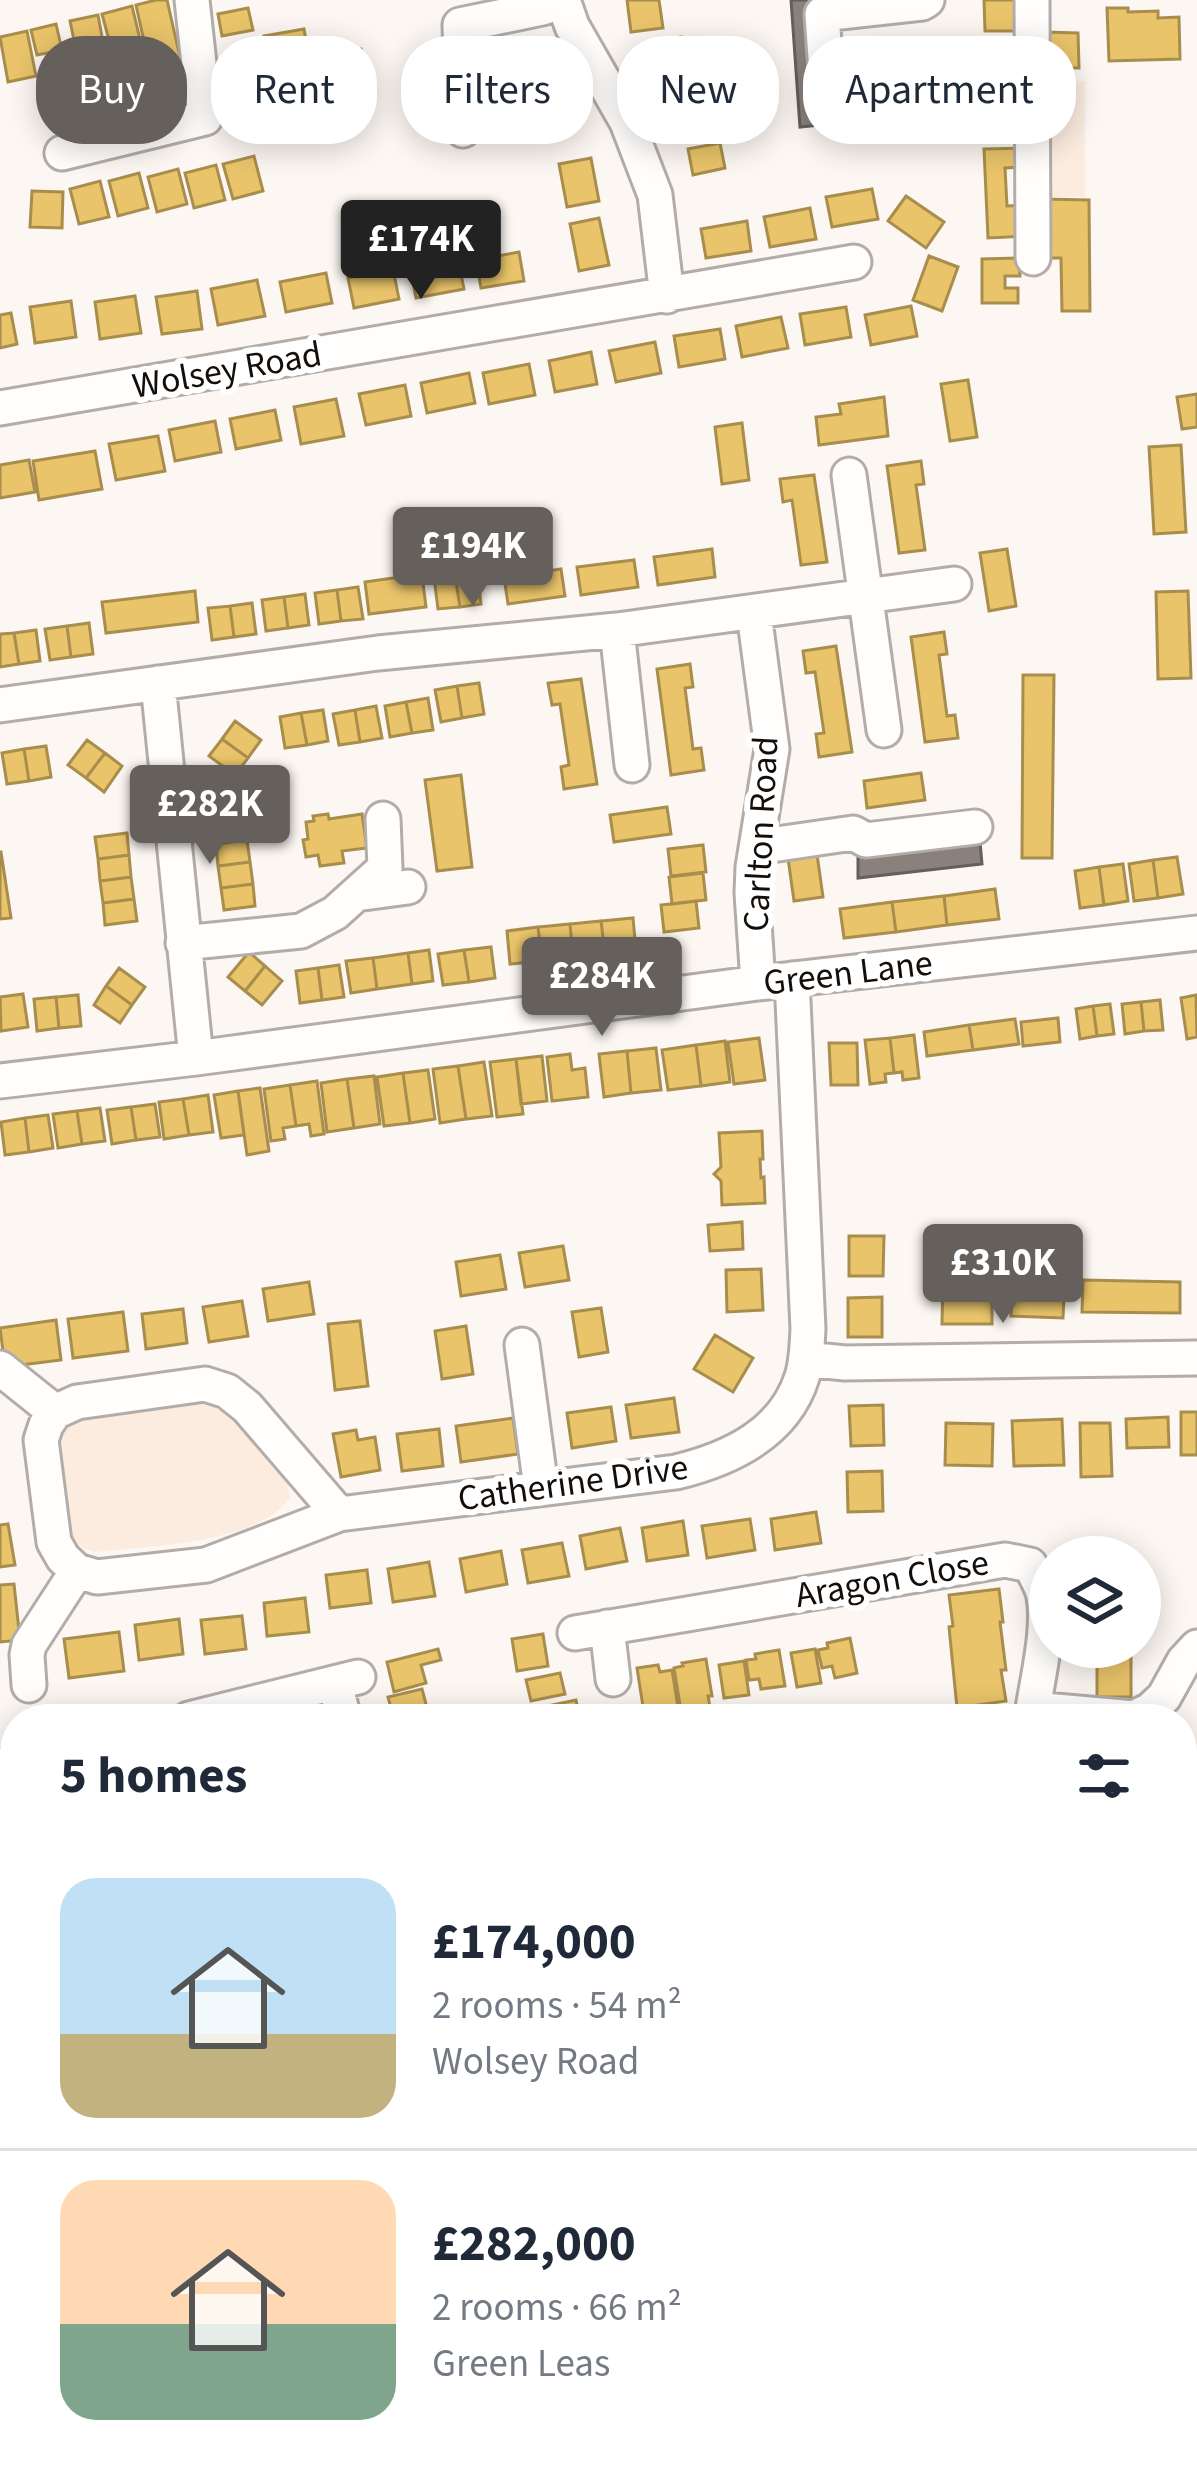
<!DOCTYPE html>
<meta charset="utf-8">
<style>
:root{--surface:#fff;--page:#f6f6f7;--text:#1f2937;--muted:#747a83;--line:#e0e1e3;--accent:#65605b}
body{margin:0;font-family:"Source Sans 3",sans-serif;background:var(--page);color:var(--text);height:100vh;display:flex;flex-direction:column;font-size:45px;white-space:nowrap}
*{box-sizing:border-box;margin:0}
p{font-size:39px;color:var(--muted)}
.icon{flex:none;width:66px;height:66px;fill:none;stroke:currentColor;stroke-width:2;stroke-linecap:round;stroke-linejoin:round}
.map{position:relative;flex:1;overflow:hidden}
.details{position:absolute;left:0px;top:1704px;width:1197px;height:771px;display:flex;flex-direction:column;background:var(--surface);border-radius:48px 48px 0 0;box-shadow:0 6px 30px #0003}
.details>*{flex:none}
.banner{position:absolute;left:36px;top:36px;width:1125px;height:108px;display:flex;gap:24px}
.fabs{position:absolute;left:1029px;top:1536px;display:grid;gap:24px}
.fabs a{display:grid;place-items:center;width:132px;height:132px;border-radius:50%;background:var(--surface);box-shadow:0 6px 30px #0003;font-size:60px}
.price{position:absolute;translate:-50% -102px;padding:0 27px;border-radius:12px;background:var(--accent);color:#fff;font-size:39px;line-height:78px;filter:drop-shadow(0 3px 6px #0008)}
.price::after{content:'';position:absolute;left:50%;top:72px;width:36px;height:27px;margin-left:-18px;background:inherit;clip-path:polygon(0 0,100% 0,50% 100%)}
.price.current{background:#222;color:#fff}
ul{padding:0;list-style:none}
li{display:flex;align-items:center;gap:36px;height:300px;padding:0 60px}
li+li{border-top:3px solid var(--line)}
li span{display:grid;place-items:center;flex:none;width:336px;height:240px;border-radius:36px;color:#555}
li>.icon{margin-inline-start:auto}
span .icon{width:144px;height:144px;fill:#fffc;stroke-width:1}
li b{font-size:51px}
h2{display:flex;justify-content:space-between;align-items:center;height:144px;padding:0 60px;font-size:51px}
.tag{padding:0 42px;border-radius:48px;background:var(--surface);box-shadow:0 6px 30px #0003;font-size:42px;line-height:108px}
.tag.current{background:var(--accent);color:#fff}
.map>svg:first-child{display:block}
.green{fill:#fbecdf}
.homes{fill:#e9c46a;stroke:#a98d4d;stroke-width:3}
.industry{fill:#8a817c;stroke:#665e5a;stroke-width:3}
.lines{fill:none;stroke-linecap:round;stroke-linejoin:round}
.minor-casing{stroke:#b2ada9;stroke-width:39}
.major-casing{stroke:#b2ada9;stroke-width:48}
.minor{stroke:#fffefd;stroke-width:33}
.major{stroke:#fffefd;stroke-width:42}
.labels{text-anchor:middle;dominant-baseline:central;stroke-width:12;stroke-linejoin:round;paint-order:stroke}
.street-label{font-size:36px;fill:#130e0a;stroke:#fff}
</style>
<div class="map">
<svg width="1197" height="2474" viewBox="0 0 1197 2474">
<rect width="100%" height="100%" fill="#fcf7f2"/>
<path class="green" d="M1037,81H1085V197H1038Z
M216,1397L228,1402L287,1479L290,1497C260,1544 147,1546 95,1552C82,1549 70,1541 66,1527C59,1507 57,1450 60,1428L84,1414Z"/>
<path class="homes" d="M156,0H167L180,57L149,64L136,5Z
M627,0H659L663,28L631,32Z
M984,0H1017L1018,31H985Z
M132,6L143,52L114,59L102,14Z
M248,8L253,30L222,36L218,14Z
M1107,8H1128V12L1158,11V18L1179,17L1180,59L1109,61Z
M98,15L107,64L80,69L70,21Z
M56,24L62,50L37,55L31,30Z
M304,29L310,64L270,70L264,36Z
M27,31L36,76L8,82L0,37Z
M1044,32L1078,33L1079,68H1044Z
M681,37L689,83L658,88L650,42Z
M961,47L965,85L861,95L857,56Z
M361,49L362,84L330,85L329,51Z
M530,50L533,86L546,85L549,118L506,122L500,53Z
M1012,73L1014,116L989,117L987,74Z
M704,89L712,135L682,140L673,95Z
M720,143L725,168L693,175L688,149Z
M1024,148L1025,167L1005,168L1007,206L1026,205L1028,236L988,238L984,149Z
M254,156L263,191L233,199L223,164Z
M591,158L599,201L567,207L559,164Z
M216,165L225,200L194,208L185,173Z
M178,169L187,204L157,212L148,177Z
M139,173L148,208L118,216L109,181Z
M100,181L109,217L79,224L70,189Z
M872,189L878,219L832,227L826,197Z
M32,191L63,192L62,228L30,227Z
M906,196L944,222L926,248L888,221Z
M1042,199L1089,200L1090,311H1062L1061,258H1042Z
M810,208L816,239L770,247L764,217Z
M599,218L609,265L579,271L570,224Z
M747,221L751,251L706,258L701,229Z
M519,252L524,281L481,288L476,260Z
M929,256L958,267L942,311L913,300Z
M1019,258L1020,276H1005V288H1018V303H982V259Z
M458,259L464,289L416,298L410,268Z
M393,269L399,299L354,308L348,278Z
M326,273L332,303L286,312L280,282Z
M257,280L265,316L218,325L211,289Z
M197,291L202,329L162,334L156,297Z
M135,296L141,333L100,339L95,302Z
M71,301L76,337L35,343L30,307Z
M911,306L917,336L871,345L865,315Z
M846,307L851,337L805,345L800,314Z
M11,313L17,344L0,348V315Z
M781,317L788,348L742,357L736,326Z
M720,329L725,359L679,367L674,336Z
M655,342L661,373L616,382L609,351Z
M591,352L597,384L555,392L549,361Z
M529,364L535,395L489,404L483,373Z
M469,373L475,403L427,413L421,383Z
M968,380L977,437L950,441L941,384Z
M405,385L411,416L366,425L359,394Z
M1197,394V427L1182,429L1177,397Z
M884,397L888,436L819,445L816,417L841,414L839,404Z
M336,399L344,436L301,444L294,407Z
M275,410L281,440L236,449L230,419Z
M215,421L221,452L175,461L169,430Z
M742,423L749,480L722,484L715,427Z
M158,436L165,471L116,480L109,444Z
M1181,445L1186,532L1154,534L1149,447Z
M95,451L102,489L39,500L33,461Z
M29,460L35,492L0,498V465Z
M921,461L924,484L916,485L925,550L899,553L887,466Z
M814,475L827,562L801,565L792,500L783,502L780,479Z
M712,549L715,577L658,585L654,557Z
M1007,549L1016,606L989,611L980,553Z
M634,560L638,587L581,595L577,567Z
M412,561L421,567L426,607L369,614L365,582L400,577L399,571L407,562Z
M561,569L565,596L508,604L504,577Z
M477,572L481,604L460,607L455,575Z
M455,575L460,607L438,609L434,578Z
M358,587L363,619L341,621L337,590Z
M337,590L341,621L319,624L315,593Z
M195,591L198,622L106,633L102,602Z
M1188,591L1191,678L1158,679L1156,592Z
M305,594L309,625L288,628L284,597Z
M284,597L288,628L266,631L262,600Z
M252,603L256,634L234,637L230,606Z
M230,606L234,637L212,640L208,608Z
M89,623L93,654L71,657L67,626Z
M67,626L71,657L50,660L45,629Z
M36,630L40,661L19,664L14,633Z
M944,632L947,654L939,655L947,716L955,715L958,738L925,742L911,637Z
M14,633L19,664L0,667V634Z
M836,646L852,752L819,757L816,734L824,733L815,672L806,673L803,651Z
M690,664L693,687L685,688L693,749L701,748L704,770L671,775L657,669Z
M1023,675H1054L1052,858H1022Z
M581,679L597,784L564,789L561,767L569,765L560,704L552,705L548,683Z
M479,683L484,714L462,718L457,686Z
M457,686L462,718L441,722L435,690Z
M428,698L433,730L412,733L406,702Z
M406,702L412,733L390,737L385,706Z
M376,706L382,738L360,742L355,710Z
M323,710L328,741L307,745L301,713Z
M355,710L360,742L339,745L333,714Z
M301,713L307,745L285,748L280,717Z
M235,721L261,740L248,758L222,739Z
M222,739L248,758L235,775L209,756Z
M87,740L105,753L86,778L68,765Z
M46,746L51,777L29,781L24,749Z
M24,749L29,781L7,784L2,753Z
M105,753L122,766L104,792L86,778Z
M921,773L925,800L867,808L864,781Z
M461,775L472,867L437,871L425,780Z
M667,807L671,834L614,842L610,815Z
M328,814L329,819L362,814L367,848L342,851L344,863L320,866L318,855L306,857L303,840L308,839L306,822L314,821L313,816Z
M245,818L247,840L216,844L213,822Z
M127,833L129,855L98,859L95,837Z
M247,840L250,862L218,866L216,844Z
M703,845L706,872L671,876L668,849Z
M816,847L823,897L794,901L787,851Z
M1,852L11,918L0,919V852Z
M129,855L131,877L100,881L98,859Z
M1177,857L1183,894L1158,898L1153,860Z
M1153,860L1158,898L1134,901L1129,864Z
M250,862L253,884L221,888L218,866Z
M1123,864L1128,901L1104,905L1099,867Z
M1099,867L1104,905L1080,908L1075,871Z
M703,873L706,900L672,904L669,877Z
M131,877L134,899L103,903L100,881Z
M253,884L255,906L224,910L221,888Z
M995,889L999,919L947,925L944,896Z
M944,896L947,925L896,932L892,902Z
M134,899L137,921L105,925L103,903Z
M696,901L699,928L664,932L661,905Z
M892,902L896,932L844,938L840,909Z
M633,918L636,951L605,954L601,921Z
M601,921L605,954L573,957L570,924Z
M570,924L573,957L542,961L538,927Z
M538,927L542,961L510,964L507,931Z
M491,947L495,978L469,982L464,950Z
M429,950L433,981L412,984L408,953Z
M464,950L469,982L443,985L438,954Z
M249,952L265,966L245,991L228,977Z
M408,953L412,984L377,989L373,958Z
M373,958L377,989L351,993L346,961Z
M339,965L344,997L322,1000L318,968Z
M265,966L282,981L262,1005L245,991Z
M119,968L145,987L132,1005L106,986Z
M318,968L322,1000L300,1003L296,971Z
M106,986L132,1005L120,1023L94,1005Z
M23,994L28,1027L1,1031L0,997Z
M78,995L81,1026L59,1028L56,997Z
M1196,995L1197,1037L1187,1039L1181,998Z
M56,997L59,1028L37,1031L34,999Z
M1160,1000L1163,1030L1144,1031L1141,1002Z
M1141,1002L1144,1031L1125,1034L1122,1004Z
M1110,1004L1114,1034L1097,1036L1093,1006Z
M1093,1006L1097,1036L1080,1039L1076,1009Z
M1058,1018L1060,1042L1023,1046L1021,1022Z
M1015,1019L1019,1044L973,1050L969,1025Z
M969,1025L973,1050L927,1056L924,1032Z
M914,1035L919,1078L903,1080L902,1072L894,1073L890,1038Z
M759,1038L765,1080L734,1084L728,1042Z
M890,1038L894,1073L885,1074L886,1082L870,1084L865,1040Z
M725,1041L730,1082L701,1086L696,1045Z
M829,1043H857L858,1085H831Z
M696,1045L701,1086L668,1090L662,1050Z
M656,1048L661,1090L631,1093L627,1051Z
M627,1051L631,1093L604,1097L599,1054Z
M570,1054L572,1070L585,1068L588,1097L552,1101L547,1057Z
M542,1056L547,1101L521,1104L516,1059Z
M516,1059L523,1114L497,1117L490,1062Z
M484,1062L492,1116L466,1119L458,1066Z
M458,1066L466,1119L440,1123L433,1069Z
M428,1070L435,1119L410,1123L403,1073Z
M403,1073L410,1123L384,1126L377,1077Z
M374,1076L380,1124L354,1128L347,1079Z
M347,1079L354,1128L327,1132L321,1083Z
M317,1081L324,1134L311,1136L309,1124L296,1126L290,1085Z
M290,1085L296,1126L283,1128L285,1139L271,1141L264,1089Z
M260,1088L269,1151L247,1155L238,1091Z
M238,1091L244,1135L221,1138L214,1095Z
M208,1095L213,1132L189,1135L183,1099Z
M183,1099L189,1135L164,1139L159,1102Z
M155,1104L160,1137L136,1140L131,1107Z
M131,1107L136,1140L112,1144L107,1110Z
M100,1108L105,1141L82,1144L77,1111Z
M77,1111L82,1144L58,1148L53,1114Z
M48,1115L53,1148L29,1152L25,1118Z
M25,1118L29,1152L5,1155L1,1122Z
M762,1131L763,1159H760L761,1178L764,1177L765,1203L722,1205L721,1181L714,1174L721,1167L719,1133Z
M742,1222L743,1249L710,1251L708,1225Z
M849,1236H884L883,1276H849Z
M563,1246L569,1280L525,1287L519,1253Z
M500,1255L506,1289L461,1296L456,1262Z
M761,1269L763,1310L727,1312L726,1270Z
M1013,1269L1065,1271L1063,1318L1011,1316Z
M992,1277V1324H942L943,1278Z
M1083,1280L1180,1282V1313L1082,1312Z
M309,1282L314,1314L268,1321L263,1289Z
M882,1297V1337H848V1298Z
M242,1301L248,1336L209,1342L203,1307Z
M601,1308L608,1352L579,1357L572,1312Z
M183,1309L187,1343L146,1349L142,1314Z
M123,1312L128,1351L73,1358L68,1319Z
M56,1320L61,1360L5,1367L0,1328Z
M360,1321L368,1386L335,1390L328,1324Z
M466,1326L473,1374L442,1379L435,1331Z
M715,1335L753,1358L733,1392L694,1369Z
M674,1398L679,1432L631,1438L626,1405Z
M883,1405L884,1445L851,1446L849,1406Z
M611,1407L616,1441L572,1448L567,1413Z
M1181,1412H1197V1455H1181Z
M1168,1417L1169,1447L1127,1448L1126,1419Z
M513,1418L518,1454L461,1462L456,1426Z
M1062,1419L1064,1465L1014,1466L1012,1421Z
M946,1423L993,1424L992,1466L945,1465Z
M1080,1423H1110L1112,1476L1081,1477Z
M439,1429L443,1466L402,1471L397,1434Z
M356,1430L358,1440L375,1437L380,1470L341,1477L333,1434Z
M882,1471L883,1511L848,1512L847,1472Z
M816,1512L821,1543L775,1550L771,1519Z
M750,1519L755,1550L707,1558L702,1526Z
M683,1521L688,1555L647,1561L642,1528Z
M8,1524L15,1565L0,1567V1525Z
M620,1528L627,1561L586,1569L580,1536Z
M562,1543L569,1576L528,1583L522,1550Z
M501,1551L507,1584L466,1592L460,1559Z
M429,1562L435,1596L393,1602L388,1569Z
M367,1570L371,1603L330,1608L326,1575Z
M14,1584L20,1640L0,1642V1585Z
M999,1589L1003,1622H1000L1006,1670H1001L1006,1701L957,1708L949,1627L953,1626L949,1595Z
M305,1598L309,1632L267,1636L264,1603Z
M242,1616L246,1649L205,1654L201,1620Z
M179,1619L183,1654L139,1660L135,1625Z
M119,1632L124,1671L69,1678L64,1639Z
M543,1634L548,1666L517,1671L512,1639Z
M850,1638L857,1673L835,1678L832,1666L822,1668L818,1650L828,1648L827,1643Z
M1097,1647H1131V1697H1097Z
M438,1649L441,1660L421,1665L426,1683L394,1692L387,1662Z
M815,1649L821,1683L797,1687L791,1653Z
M779,1650L785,1686L761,1689L759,1679L749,1680L746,1660L756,1659L755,1654Z
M706,1659L712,1696H708L710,1707L681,1711L674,1668L683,1666L682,1663Z
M744,1661L749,1695L724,1698L719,1665Z
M658,1665L660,1672L672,1670L678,1707L644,1713L637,1668Z
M560,1673L565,1694L531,1701L526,1680Z
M422,1689L430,1719H394L388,1697Z
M576,1700L580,1719H545L543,1707Z
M1182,1861L1197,1864V1907L1182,1904Z
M15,1935V1989L9,1990L3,1936Z
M7,2107L12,2152L0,2153V2108Z
M3,2256H15V2291H4Z
M1182,2268L1197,2269V2309L1182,2308Z
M107,2460H138L139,2474H107Z
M466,2460H510L513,2468L493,2474H470Z
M583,2460H629V2470H583Z
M796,2460H849L848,2474H795Z
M973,2460L1008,2461L1007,2474H973Z"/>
<path class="industry" d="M791,0H813L821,125L800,127Z
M980,842L982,864L858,878V857Z"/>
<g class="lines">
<g class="minor-casing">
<path id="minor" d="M563,0L572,26L627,122L655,195L667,296
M1032,0L1033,258
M828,100L822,14L922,3L927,0
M463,130L460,25L542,8L563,1
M62,153L205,118L192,0
M0,408L854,262
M849,475L884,730
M754,613L772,749L753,867L752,893L758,983
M617,630L632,765
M158,683L196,1058
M0,705L378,653L617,630L954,584
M757,847L853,833L866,840L975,827
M356,894L408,887
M183,943L301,931L335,913L385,868L383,819
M0,1081L196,1058L758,983L1197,933
M522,1345L541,1488
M806,1359L845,1363L1197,1358
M0,1368L55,1412
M339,1514L247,1407L227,1391L205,1384L77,1402L55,1412L46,1425L41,1440L54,1542L63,1558L77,1571L97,1577L206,1565L339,1514L676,1472C730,1459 784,1434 802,1377C807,1362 807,1345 808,1329L792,979
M607,1627L613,1679
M575,1633L1005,1560L1030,1565C1035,1574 1040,1583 1043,1592C1051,1624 1038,1676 1033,1709
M335,1683L344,1719
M29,1685L27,1655L29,1645L77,1571
M189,1719L358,1677
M1031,1719L1033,1709L1134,1718L1150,1710L1164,1697L1184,1661L1197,1647
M0,1766L15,1762
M1182,1950L1197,1953
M1182,2045L1197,2036
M419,2460L423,2474
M909,2460V2474
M194,2474L198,2466L205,2460"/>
</g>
<g class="major-casing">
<path id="major" d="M1182,2194L1197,2197
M0,2198L15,2196"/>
</g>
<use href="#minor" class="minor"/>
<use href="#major" class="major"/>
</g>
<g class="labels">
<g class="street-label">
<text transform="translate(227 370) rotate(-10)">Wolsey Road</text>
<text transform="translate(761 834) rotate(-87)">Carlton Road</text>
<text transform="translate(848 973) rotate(-7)">Green Lane</text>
<text transform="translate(573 1483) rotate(-8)">Catherine Drive</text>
<text transform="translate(892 1579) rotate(-10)">Aragon Close</text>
</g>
</g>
</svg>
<div class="fabs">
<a><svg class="icon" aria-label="layers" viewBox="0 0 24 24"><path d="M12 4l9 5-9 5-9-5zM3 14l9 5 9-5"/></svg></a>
</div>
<b class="price current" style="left:421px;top:302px">£174K</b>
<b class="price" style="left:473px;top:609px">£194K</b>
<b class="price" style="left:210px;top:867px">£282K</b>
<b class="price" style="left:602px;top:1039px">£284K</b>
<b class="price" style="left:1003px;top:1326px">£310K</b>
<div class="banner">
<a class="tag current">Buy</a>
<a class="tag">Rent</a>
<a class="tag">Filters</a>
<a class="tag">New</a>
<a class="tag">Apartment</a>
</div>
<section class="details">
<h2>5 homes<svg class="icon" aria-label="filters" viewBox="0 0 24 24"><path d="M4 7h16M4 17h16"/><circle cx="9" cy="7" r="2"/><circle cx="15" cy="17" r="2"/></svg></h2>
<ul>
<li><span style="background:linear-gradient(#bfe0f5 65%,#c2b280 0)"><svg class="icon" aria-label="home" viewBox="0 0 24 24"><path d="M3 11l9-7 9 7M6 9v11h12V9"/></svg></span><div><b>£174,000</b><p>2 rooms · 54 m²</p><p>Wolsey Road</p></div></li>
<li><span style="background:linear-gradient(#ffd9b3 60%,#7fa58c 0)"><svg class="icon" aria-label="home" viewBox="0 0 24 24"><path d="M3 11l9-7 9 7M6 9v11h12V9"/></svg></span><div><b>£282,000</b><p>2 rooms · 66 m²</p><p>Green Leas</p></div></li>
</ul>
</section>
</div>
